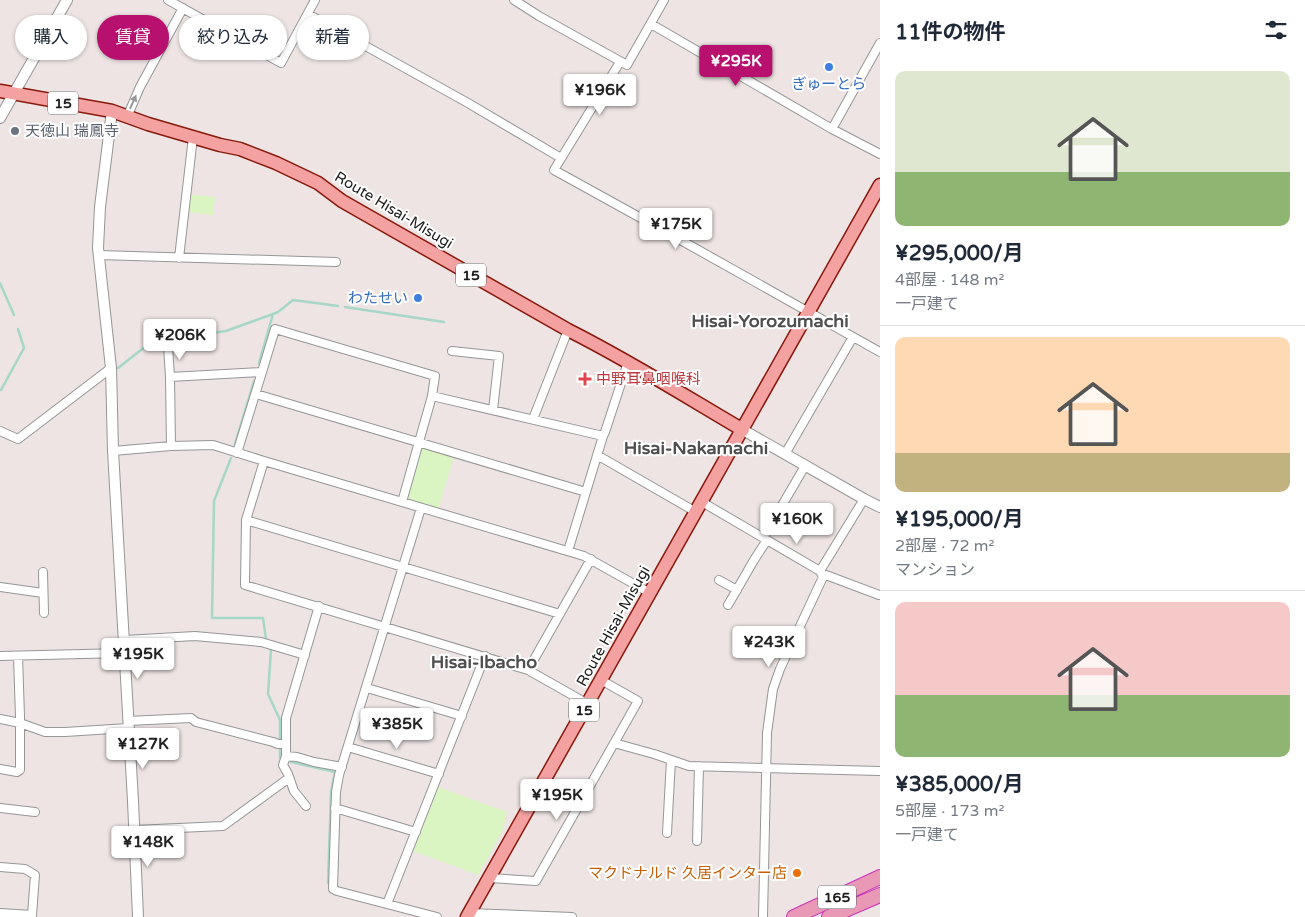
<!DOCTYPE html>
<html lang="ja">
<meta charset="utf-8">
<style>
:root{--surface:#fff;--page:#f2f2f3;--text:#1f2937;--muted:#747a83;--line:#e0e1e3;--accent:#b8106f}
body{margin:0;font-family:"Varela Round","Noto Sans JP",sans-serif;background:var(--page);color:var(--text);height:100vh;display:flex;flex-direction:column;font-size:19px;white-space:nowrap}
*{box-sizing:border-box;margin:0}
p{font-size:16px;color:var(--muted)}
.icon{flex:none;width:28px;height:28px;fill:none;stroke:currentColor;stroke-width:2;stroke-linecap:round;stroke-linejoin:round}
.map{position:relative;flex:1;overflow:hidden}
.drawer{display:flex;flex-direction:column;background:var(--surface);width:425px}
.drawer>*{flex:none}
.hud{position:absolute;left:15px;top:15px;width:475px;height:45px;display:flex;gap:10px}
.price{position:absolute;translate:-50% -42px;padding:0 11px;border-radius:5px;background:#fff;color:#222;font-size:16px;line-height:32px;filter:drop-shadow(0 1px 2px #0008)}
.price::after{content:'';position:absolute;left:50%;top:30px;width:15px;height:11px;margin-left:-8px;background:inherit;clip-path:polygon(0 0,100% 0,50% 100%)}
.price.selected{background:var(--accent);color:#fff}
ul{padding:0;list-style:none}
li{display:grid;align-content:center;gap:10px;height:265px;padding:0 15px}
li+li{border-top:1px solid var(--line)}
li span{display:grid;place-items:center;height:155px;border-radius:10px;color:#555}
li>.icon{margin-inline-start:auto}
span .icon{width:90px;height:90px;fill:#fffc;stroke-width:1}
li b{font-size:21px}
h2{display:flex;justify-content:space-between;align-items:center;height:60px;padding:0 15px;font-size:21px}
.tag{padding:0 18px;border-radius:22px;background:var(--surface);box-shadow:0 1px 4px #0004;font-size:18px;line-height:45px}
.tag.selected{background:var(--accent);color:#fff}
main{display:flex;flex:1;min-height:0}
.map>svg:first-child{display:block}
.park{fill:#daf4c2}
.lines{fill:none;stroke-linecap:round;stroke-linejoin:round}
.stream{stroke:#a7d7c7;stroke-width:2.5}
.minor-casing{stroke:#969696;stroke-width:10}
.tertiary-casing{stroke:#969696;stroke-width:12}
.primary-casing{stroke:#89190c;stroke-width:15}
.trunk-casing{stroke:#c932ba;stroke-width:16}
.minor{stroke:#fff;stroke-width:8}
.tertiary{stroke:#fff;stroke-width:10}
.primary{stroke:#f4a2a1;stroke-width:12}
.trunk{stroke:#e999b6;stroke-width:14}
.oneway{fill:#999}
.shop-dot{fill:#3f7fe0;stroke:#fff;stroke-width:2}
.worship-dot{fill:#6b7280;stroke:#fff;stroke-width:2}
.health-dot{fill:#e0444e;stroke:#fff;stroke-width:2}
.food-dot{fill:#e8710a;stroke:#fff;stroke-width:2}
.labels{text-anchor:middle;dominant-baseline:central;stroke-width:4;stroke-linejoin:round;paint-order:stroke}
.shield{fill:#fff;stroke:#606060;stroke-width:1}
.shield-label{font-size:14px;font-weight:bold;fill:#1c1c1c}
.shop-label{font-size:15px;fill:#366cbe;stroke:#fff}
.worship-label{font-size:15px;fill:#5b616d;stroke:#fff;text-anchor:start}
.street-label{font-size:15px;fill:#1c1c1c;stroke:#fff}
.health-label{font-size:15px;fill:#be3a42;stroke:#fff;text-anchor:start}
.food-label{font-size:15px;fill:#c56008;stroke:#fff;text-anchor:end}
.quarter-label{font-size:18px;font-weight:bold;fill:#4f4f4f;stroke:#fff}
</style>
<main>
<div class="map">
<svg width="880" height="917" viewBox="0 0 880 917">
<rect width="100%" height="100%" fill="#ede4e3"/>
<path class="park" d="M188,194L215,197L213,215L186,212Z
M425,448L454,457L438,509L410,501L407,497L421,450Z
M438,787L507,812L503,830L478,875L413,851Z"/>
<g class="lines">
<path class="stream" d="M0,283L14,315
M345,307L444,322
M175,338L226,331L273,314L278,312L293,300L338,306
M259,363L273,314
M118,368L146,346L167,339
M1,390L24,348L18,329
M235,444L254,381
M231,458L214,501L212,618H263L266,639L271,650L268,694L280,720V758
M291,762L335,772L331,792L328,883"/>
<g class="minor-casing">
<path id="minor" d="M168,0L281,63L315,0
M514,0L539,16L627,65L664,0
M308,14L468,103L561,158
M651,24L832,129L880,154
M620,62L554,170L668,233L880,352
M127,117L140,87L183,8
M832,129L880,43
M99,255L336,262
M179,258L193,137
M168,346L170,377
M452,351L499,356L493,410
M256,394L586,492
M432,396L603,436
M533,419L568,330
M0,431L18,439L111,368
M171,446L170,377L262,372L275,329L435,376L432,396L402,502
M113,451L171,446L213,445L264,461L584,556L650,593
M237,453L262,372
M785,454L853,337
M597,455L696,512
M264,461L246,520L245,585L528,670L588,704
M702,502L820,571L823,577L780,669L773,689L767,733L763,917
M421,508L339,775L336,792L333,889L337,891L437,917
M246,520L560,614
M763,538L805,466
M568,551L603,436L605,432L628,362
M820,571L864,499
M43,572L44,613
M822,575H826L879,595
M719,580L737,590
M0,587L43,593
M728,605L754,560L767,540
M124,640L195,636L261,642L305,655
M0,656L124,653
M528,670L591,559
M367,688L462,716
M0,719L20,723L45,732H65L128,728
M128,721L191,718L196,722L273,742L278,744H286
M614,743L654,754L689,766L880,771
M348,747L439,774
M286,756L297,757L314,762L342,767
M0,769L17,772L20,770V717L18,656
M306,806L294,791L288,774L283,765L286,756V718L319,606
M0,808L35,812
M335,808L416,832
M134,830L223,826L289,778
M667,833L671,760
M697,841L699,766
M0,867L25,869L35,875L32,915L0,913
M489,878L536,881L638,701L601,680
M387,904L485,656
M469,913L572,917"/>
</g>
<g class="tertiary-casing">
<path id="tertiary" d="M112,111L100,207L98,248L111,368L113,451L133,801L138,917
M0,118L67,0
M743,430L864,499L880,507"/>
</g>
<g class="primary-casing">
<path id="primary" d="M0,91L112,111L148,124L220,145L240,149L276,163L318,183L342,201L568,330C628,360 685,396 743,430
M467,917L880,185"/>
</g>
<g class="trunk-casing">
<path id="trunk" d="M794,917L880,877
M829,917L880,895"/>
</g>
<use href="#minor" class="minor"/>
<use href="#tertiary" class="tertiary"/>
<use href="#primary" class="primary"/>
<use href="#trunk" class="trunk"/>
</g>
<defs><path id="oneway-solid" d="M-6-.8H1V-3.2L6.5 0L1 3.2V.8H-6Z" transform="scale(1.25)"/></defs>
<use class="oneway" href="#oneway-solid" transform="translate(133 102) rotate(-66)"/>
<g class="shop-dot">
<circle cx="829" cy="67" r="5"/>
<circle cx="418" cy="298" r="5"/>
</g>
<circle class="worship-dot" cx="15" cy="131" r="5"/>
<path class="health-dot" d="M582.5 371.5h5v5h5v5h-5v5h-5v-5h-5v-5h5z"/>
<circle class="food-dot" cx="797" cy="873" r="5"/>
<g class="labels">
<g class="shield">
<rect x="48" y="91.5" width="30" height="23" rx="4"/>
<rect x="456" y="263.5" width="30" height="23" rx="4"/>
<rect x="569" y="698.5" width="30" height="23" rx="4"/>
<rect x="818" y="885.5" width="38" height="23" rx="4"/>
</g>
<g class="shield-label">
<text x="63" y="103">15</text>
<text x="471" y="275">15</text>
<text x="584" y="710">15</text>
<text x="837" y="897">165</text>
</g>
<g class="shop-label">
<text x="829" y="84">ぎゅーとら</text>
<text x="408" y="298" text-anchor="end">わたせい</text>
</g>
<g class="worship-label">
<text x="25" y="131">天徳山 瑞鳳寺</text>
</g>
<g class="street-label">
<text transform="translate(394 210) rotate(31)">Route Hisai-Misugi</text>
<text transform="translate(613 626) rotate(-61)">Route Hisai-Misugi</text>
</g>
<g class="health-label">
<text x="596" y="379">中野耳鼻咽喉科</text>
</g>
<g class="food-label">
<text x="787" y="873">マクドナルド 久居インター店</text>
</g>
<g class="quarter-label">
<text x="770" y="321">Hisai-Yorozumachi</text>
<text x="696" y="448">Hisai-Nakamachi</text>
<text x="484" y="662">Hisai-Ibacho</text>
</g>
</g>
</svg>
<b class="price selected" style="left:736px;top:87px">¥295K</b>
<b class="price" style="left:600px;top:116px">¥196K</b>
<b class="price" style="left:676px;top:250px">¥175K</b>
<b class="price" style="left:180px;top:361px">¥206K</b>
<b class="price" style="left:797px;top:545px">¥160K</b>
<b class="price" style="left:769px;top:668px">¥243K</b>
<b class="price" style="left:138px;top:680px">¥195K</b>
<b class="price" style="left:397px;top:750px">¥385K</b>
<b class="price" style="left:143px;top:770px">¥127K</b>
<b class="price" style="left:557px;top:821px">¥195K</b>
<b class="price" style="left:148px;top:868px">¥148K</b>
<div class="hud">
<a class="tag">購入</a>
<a class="tag selected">賃貸</a>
<a class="tag">絞り込み</a>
<a class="tag">新着</a>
</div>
</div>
<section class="drawer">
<h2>11件の物件<svg class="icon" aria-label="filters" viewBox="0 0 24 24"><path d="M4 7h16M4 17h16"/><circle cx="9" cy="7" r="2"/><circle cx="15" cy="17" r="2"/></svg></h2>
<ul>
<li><span style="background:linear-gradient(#dfe7d0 65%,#8fb573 0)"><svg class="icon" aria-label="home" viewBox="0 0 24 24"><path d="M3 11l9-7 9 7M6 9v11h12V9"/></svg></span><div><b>¥295,000/月</b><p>4部屋 · 148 m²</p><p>一戸建て</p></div></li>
<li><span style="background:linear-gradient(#ffd9b3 75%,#c2b280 0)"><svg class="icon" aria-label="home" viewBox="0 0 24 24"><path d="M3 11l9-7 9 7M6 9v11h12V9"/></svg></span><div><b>¥195,000/月</b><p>2部屋 · 72 m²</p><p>マンション</p></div></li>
<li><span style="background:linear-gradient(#f6c9c9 60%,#8fb573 0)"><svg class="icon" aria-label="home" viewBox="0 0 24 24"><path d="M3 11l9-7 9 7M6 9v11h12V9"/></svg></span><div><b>¥385,000/月</b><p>5部屋 · 173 m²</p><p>一戸建て</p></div></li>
</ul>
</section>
</main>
